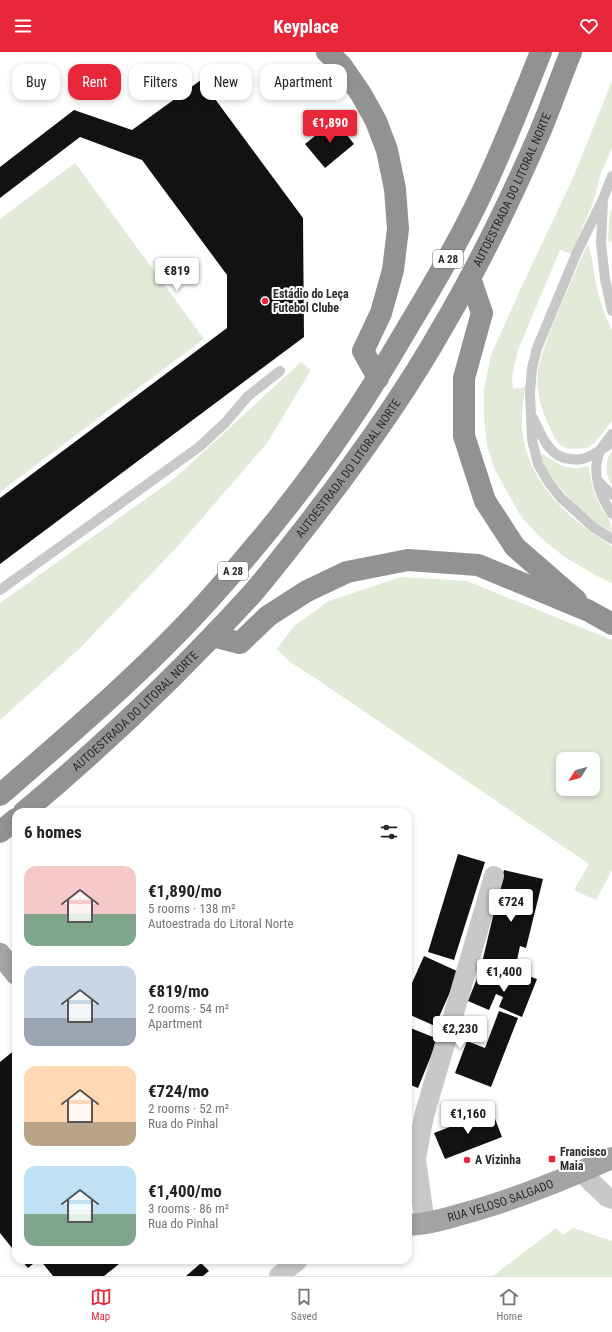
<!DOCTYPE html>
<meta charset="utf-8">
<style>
:root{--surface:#fff;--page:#f2f2f2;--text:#222;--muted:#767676;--line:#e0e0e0;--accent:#e9273b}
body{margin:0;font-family:"Roboto Condensed",sans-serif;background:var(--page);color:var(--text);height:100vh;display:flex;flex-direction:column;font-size:15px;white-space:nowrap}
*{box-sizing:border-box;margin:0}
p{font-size:13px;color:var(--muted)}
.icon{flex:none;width:22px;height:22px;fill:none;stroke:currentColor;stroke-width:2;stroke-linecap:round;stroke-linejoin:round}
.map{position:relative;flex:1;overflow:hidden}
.details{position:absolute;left:12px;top:756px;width:400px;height:456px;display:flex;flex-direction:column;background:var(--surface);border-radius:12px;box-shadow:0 2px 6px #0003}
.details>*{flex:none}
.banner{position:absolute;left:12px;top:12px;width:400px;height:36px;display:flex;gap:8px}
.needle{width:26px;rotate:233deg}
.buttons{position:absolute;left:556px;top:700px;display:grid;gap:8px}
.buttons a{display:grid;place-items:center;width:44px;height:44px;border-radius:8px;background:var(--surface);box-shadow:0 2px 6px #0003;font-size:20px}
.price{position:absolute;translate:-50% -34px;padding:0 9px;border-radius:4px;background:#fff;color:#222;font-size:13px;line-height:26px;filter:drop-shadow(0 1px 2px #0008)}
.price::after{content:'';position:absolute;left:50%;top:24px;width:12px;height:9px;margin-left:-6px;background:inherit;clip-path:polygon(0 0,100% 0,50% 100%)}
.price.on{background:var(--accent);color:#fff}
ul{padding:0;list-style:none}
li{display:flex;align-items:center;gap:12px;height:100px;padding:0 12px}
li span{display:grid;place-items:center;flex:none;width:112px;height:80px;border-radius:12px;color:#555}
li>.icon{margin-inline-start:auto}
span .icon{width:48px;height:48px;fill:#fffc;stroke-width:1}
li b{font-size:17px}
h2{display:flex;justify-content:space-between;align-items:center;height:48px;padding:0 12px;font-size:17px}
.tag{padding:0 14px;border-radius:12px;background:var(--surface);box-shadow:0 2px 6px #0003;font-size:14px;line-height:36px}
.tag.on{background:var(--accent);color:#fff}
header{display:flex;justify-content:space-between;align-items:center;height:52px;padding:0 12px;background:var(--accent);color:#fff;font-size:18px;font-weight:700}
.tabs{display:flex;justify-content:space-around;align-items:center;height:56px;border-top:1px solid var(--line);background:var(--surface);font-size:11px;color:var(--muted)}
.tabs a{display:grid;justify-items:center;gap:2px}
.tabs .on{color:var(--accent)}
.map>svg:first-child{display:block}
.green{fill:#e2ead8;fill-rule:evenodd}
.building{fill:#121212}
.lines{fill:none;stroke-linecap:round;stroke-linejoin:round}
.service{stroke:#c8c8c8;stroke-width:10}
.minor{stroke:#c8c8c8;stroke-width:20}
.primary{stroke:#a3a3a3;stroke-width:22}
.motorway{stroke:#929292;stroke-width:22}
.poi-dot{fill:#e9273b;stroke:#fff;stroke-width:1.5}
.labels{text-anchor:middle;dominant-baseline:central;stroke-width:4;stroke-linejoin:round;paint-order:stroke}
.shield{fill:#fff;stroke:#6b6b6b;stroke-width:1}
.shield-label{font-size:11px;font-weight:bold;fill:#2b2b2b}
.street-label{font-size:12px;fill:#2b2b2b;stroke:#fff}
.poi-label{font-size:12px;font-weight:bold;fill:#2b2b2b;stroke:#fff;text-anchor:start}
</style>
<header><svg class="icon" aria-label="menu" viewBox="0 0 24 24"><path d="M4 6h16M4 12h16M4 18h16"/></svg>Keyplace<svg class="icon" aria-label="heart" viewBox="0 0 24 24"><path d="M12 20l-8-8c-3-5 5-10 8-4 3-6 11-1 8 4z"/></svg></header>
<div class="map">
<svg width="612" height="1224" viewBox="0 0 612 1224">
<rect width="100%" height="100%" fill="#fff"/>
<path class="green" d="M612,29V96L601,121L593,151L571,202L560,198L518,298L512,325L513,337L525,335C523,351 521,368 523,384C531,434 571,469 612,494V531L597,524L563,504L539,484L522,466L495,418L487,394L484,367V337L491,303L521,236L573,126Z
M75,111L204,287L0,440V167Z
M612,155V190L608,189L609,167Z
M587,193L589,195L591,202C595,228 599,254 612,278V369L595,390L587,396L568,397L560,393L555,387L549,374L541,354L537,333L538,317L542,302L550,279Z
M301,310L311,318L267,391L178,494L78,598L0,668V551L175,426Z
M612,399V433C605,423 604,410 612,399Z
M541,402C545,403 548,406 552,408C562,415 575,419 586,414L589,415C590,428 594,440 599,452C604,461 612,469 612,480C605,476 597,472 591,467C579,457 538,417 541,402Z
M401,525L467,529L612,588V818L596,848L574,838L589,812L318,628L290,610L277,597L294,574L329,549ZM563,707H593V737H563Z
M556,1176L563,1183L573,1176L612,1189V1224H493Z"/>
<path class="building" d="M201,28L303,166L304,285L0,512V446L227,276V223L142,108L80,85L0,146V115L74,58L132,78Z
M335,68L354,92L325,116L305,92Z
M458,802L485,810L454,908L428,900Z
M504,818L543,827L526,896L520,894L513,927L480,919Z
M424,904L459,920L435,974L408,962V940Z
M517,920L537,927L522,965L499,955L503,945L496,942L489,958L468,949L478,924L499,932L500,929L512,933Z
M499,959L518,966L491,1035L455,1021L467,989L485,996Z
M408,975L438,987L418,1036L408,1032Z
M16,997V1201L0,1181V1010Z
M492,1059L502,1085L445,1107L434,1081Z
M21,1208H38L28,1216Z
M40,1208H124L104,1224H53Z
M201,1211L209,1219L203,1224H186Z"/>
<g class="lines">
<path class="service" d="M612,124L603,147L578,198L537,296L532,316L530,340L532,388L538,412L549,431L561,446L593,475L612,487
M603,151L601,191L605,227L612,259
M533,366C541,383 549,405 570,407C576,408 582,408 588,405C596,402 604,395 612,391
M612,382C608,387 604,392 601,397C590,419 600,444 612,462
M598,429L612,443
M0,538L199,395L225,371L248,344L280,319"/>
<path class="minor" d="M581,1120L607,1145L612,1147
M425,1172L416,1107L424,1064L494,824
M279,1224L298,1208"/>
<g class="primary">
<path d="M0,902L16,922"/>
<path id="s1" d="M408,1173C428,1172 443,1168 462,1162C514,1148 563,1128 612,1106"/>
</g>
<g class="motorway">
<path d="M327,0L341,13L361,42L376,69L387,98L395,137L398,177L393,218L381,261L363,299L378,326"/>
<path d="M470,226L482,261L464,326V384L485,449L515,495L576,548"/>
<path d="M213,584L240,591L268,564L307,539L347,520L408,508L478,513L589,559L612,572"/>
<path d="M0,743C70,682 142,621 205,552C254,498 301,440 342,380C366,346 388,309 409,273C432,235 455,196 475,155C500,105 520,52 541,0"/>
<path id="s2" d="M24,760C104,693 181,620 251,543C271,520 289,496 308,472C356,410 403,345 442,276C479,213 511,147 540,80C551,54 560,27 571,0"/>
<path d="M0,780L16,767"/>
</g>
</g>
<g class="poi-dot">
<circle cx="265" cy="249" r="4"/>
<rect x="548" y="1103" width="8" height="8" rx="2"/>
<circle cx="467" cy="1108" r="4"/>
</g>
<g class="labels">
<g class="shield">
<rect x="433" y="198" width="30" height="18" rx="3"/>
<rect x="218" y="510" width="30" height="18" rx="3"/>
</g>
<g class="shield-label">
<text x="448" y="207">A 28</text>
<text x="233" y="519">A 28</text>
</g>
<g class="street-label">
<text stroke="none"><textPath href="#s2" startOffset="798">AUTOESTRADA DO LITORAL NORTE</textPath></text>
<text stroke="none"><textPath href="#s2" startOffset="474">AUTOESTRADA DO LITORAL NORTE</textPath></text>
<text stroke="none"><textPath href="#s2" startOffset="150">AUTOESTRADA DO LITORAL NORTE</textPath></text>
<text stroke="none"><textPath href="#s1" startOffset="96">RUA VELOSO SALGADO</textPath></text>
</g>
<g class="poi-label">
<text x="273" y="242">Estádio do Leça<tspan x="273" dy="14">Futebol Clube</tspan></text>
<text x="560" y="1100">Francisco<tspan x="560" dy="14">Maia</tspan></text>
<text x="475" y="1108">A Vizinha</text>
</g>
</g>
</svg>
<div class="buttons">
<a><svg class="needle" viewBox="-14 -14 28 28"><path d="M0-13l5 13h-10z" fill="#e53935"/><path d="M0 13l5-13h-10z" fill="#767676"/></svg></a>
</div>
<b class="price on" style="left:330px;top:92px">€1,890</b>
<b class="price" style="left:177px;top:240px">€819</b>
<b class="price" style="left:511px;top:871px">€724</b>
<b class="price" style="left:504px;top:941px">€1,400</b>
<b class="price" style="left:460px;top:998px">€2,230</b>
<b class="price" style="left:468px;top:1083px">€1,160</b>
<div class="banner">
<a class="tag">Buy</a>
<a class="tag on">Rent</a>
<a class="tag">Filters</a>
<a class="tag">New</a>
<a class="tag">Apartment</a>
</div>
<section class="details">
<h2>6 homes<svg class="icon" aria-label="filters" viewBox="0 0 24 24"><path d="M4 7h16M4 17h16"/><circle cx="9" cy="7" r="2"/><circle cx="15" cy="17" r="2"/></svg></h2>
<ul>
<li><span style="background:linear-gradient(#f6c9c9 60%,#7fa58c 0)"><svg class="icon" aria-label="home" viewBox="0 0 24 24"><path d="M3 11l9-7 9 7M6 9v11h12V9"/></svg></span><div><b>€1,890/mo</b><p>5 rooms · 138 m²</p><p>Autoestrada do Litoral Norte</p></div></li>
<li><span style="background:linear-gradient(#c9d6e8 65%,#9aa5b1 0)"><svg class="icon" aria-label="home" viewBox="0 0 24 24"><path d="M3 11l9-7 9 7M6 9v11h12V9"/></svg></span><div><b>€819/mo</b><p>2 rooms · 54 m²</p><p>Apartment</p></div></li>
<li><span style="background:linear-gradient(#ffd9b3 70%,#b9a48a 0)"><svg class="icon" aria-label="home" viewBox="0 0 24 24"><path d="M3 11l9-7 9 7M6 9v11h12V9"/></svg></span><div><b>€724/mo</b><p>2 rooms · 52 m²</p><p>Rua do Pinhal</p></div></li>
<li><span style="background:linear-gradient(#bfe0f5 60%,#7fa58c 0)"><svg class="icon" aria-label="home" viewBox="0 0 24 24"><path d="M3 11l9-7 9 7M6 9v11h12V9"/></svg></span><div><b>€1,400/mo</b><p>3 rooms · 86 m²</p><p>Rua do Pinhal</p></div></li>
</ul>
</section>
</div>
<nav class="tabs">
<a class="on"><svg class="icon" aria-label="map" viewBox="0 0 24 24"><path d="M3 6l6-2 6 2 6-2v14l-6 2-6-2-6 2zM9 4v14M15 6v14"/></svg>Map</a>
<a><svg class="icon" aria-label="saved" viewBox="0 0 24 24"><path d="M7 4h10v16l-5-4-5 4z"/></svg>Saved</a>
<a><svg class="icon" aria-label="home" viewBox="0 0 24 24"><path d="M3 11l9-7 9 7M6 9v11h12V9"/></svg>Home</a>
</nav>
